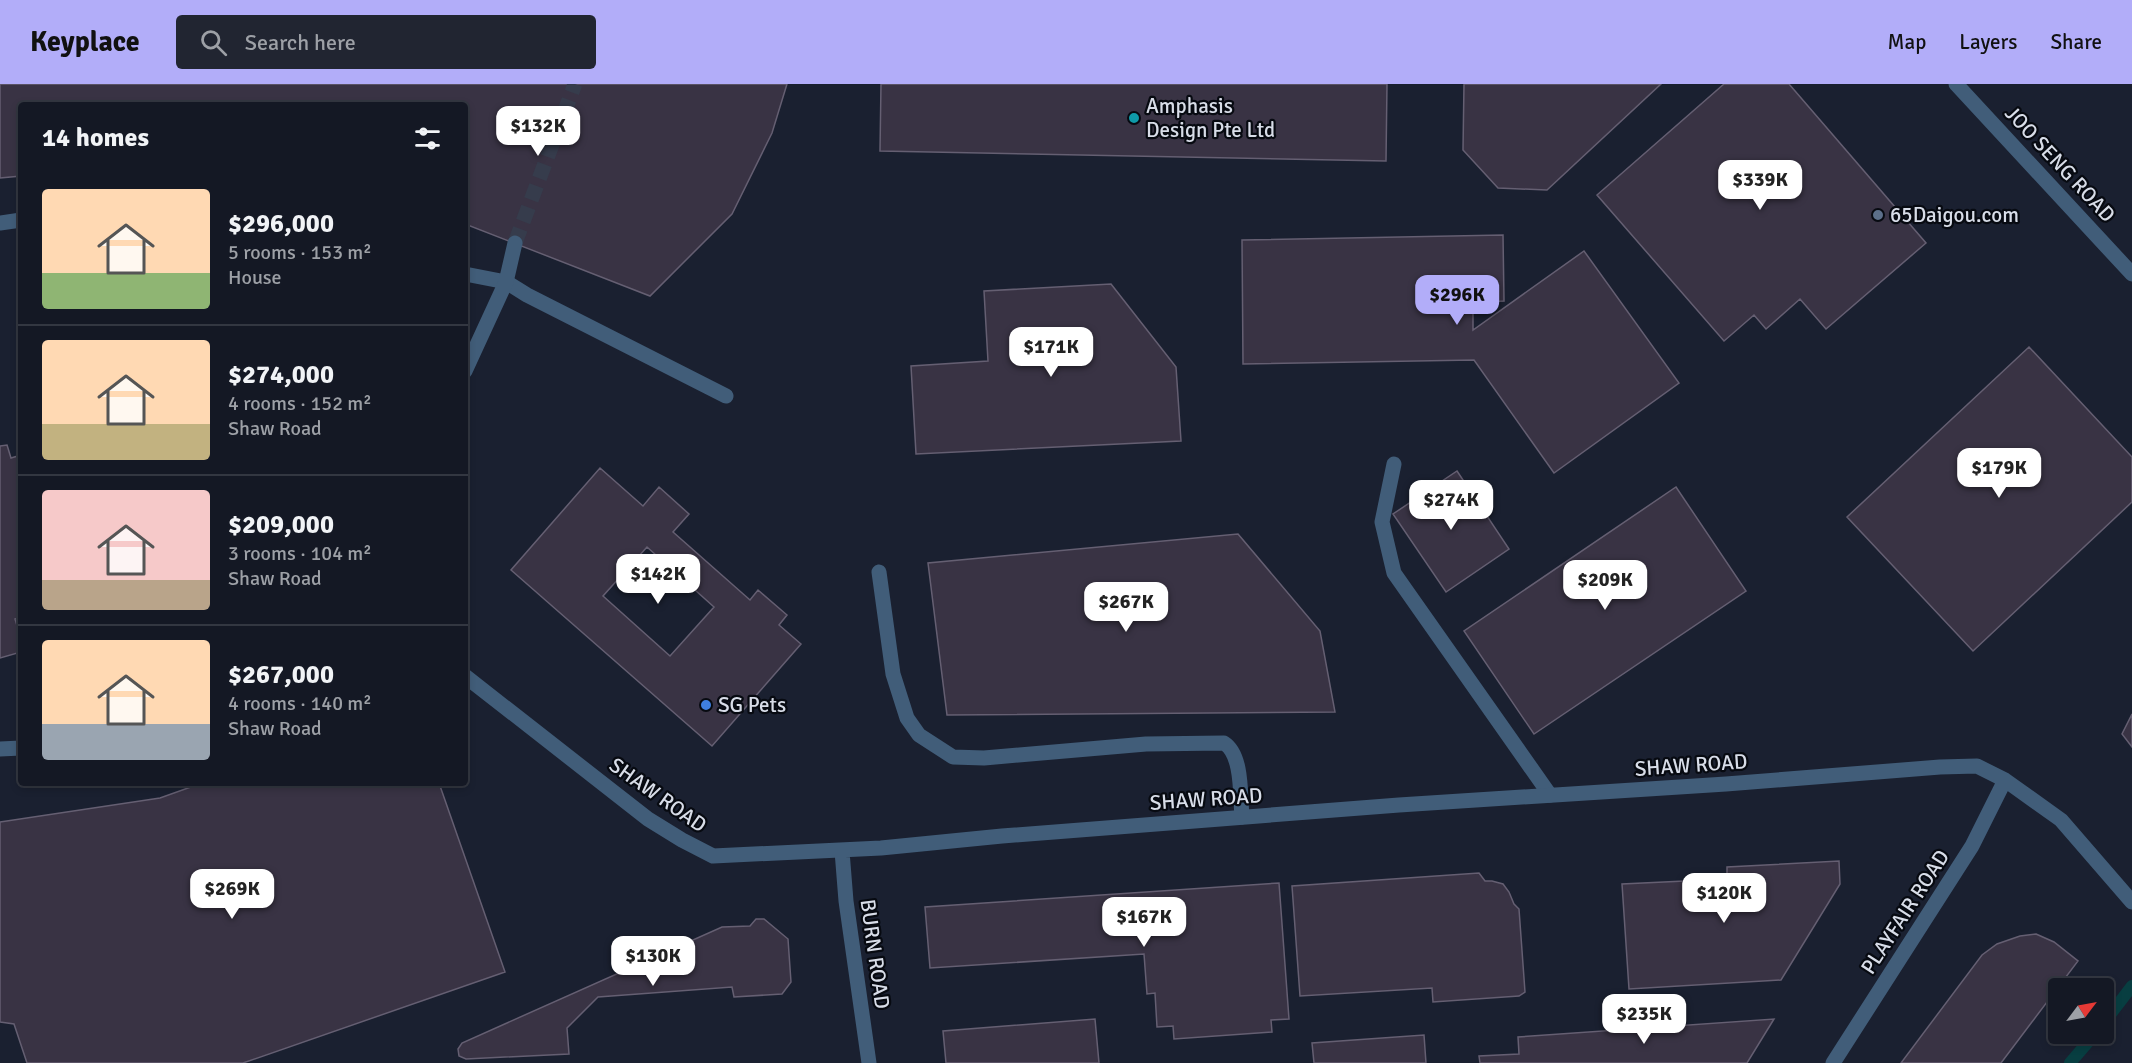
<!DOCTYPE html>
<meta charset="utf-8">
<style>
:root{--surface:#141824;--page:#212531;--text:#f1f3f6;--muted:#9da0a6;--line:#333741;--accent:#b2adf9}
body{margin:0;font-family:Signika,sans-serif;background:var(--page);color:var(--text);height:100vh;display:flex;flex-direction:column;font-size:22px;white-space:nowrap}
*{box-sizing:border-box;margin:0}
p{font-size:20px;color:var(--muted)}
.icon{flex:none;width:33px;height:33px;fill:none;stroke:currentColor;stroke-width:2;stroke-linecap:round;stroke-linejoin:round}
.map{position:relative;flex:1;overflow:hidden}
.side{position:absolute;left:18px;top:18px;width:450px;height:684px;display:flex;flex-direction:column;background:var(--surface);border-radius:6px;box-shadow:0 3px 9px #0003,0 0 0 2px var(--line)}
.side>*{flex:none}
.needle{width:39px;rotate:58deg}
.controls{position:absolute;left:2048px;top:894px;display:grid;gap:12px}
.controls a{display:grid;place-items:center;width:66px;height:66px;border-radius:6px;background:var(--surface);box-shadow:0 3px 9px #0003,0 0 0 2px var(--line);font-size:30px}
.price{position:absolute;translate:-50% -51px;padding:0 14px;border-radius:12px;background:#fff;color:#222;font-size:20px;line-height:39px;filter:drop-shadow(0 2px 3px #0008)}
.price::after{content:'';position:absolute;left:50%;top:36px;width:18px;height:14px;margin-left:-9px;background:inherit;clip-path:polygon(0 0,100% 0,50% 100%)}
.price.on{background:var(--accent);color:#111}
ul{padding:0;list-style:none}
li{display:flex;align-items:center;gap:18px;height:150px;padding:0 24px}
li+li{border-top:2px solid var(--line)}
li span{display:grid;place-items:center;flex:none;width:168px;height:120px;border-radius:6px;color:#555}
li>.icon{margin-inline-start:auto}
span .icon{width:72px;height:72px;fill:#fffc;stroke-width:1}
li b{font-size:26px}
h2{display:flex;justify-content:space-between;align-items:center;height:72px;padding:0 24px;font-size:26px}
header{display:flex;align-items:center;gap:36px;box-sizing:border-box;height:84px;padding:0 30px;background:var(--accent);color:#111}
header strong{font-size:28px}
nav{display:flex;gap:33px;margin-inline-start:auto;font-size:21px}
.search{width:420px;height:54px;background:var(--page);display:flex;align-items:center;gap:15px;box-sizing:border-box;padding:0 21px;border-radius:6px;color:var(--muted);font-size:22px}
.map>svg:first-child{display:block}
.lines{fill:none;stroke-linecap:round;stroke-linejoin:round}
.stream{stroke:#083e41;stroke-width:12}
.building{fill:#393344;stroke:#655f72;stroke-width:1.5;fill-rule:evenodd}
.street-tunnel{stroke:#363c4c;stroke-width:15;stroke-dasharray:15 8;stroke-linecap:butt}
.lane{stroke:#415d79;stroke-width:15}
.street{stroke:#415d79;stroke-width:15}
.culture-dot{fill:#0f9aa8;stroke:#070a11;stroke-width:2}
.service-dot{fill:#5c6f8a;stroke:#070a11;stroke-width:2}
.shop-dot{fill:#3f7fe0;stroke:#070a11;stroke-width:2}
.labels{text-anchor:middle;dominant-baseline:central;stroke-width:4.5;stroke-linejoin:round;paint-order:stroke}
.poi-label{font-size:21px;fill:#d8dde8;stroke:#070a11;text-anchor:start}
.street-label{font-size:21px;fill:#d8dde8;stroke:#070a11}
</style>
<header>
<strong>Keyplace</strong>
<div class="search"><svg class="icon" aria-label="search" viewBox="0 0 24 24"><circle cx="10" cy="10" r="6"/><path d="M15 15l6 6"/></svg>Search here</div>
<nav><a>Map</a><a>Layers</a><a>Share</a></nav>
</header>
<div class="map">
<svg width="2132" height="979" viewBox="0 0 2132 979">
<rect width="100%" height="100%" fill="#1a2030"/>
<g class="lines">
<path class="stream" d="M2103,940L2132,902
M2070,979L2095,950"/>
</g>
<path class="building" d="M0,0H787L772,49L732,130L650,212L465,140V21H21V92L0,94Z
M881,0H1387L1386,77L880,67Z
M1464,0H1661L1547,106L1498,104L1463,66Z
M1724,0H1789L1926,159L1826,245L1800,215L1766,245L1754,231L1724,257L1597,111Z
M1503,151L1504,217L1473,218V246L1584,167L1679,299L1554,389L1474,276L1243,280L1242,156Z
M1111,200L1176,283L1181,357L916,370L911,282L988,277L984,207Z
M2029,263L2132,373V418L1973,567L1847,433Z
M7,361L11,374L21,371V533L15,535L21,555V568L0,574V362Z
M600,384L643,422L659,403L689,430L673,448L750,516L758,506L787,531L779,541L801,560L712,662L511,486ZM647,463L714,523L670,572L603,512Z
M1457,387L1509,465L1446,508L1393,430Z
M1676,403L1746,507L1534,650L1464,547Z
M1238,450L1320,547L1335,628L947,631L928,479Z
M2132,630V663L2122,650Z
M202,699H439L505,888L243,979H27L14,940L0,938V738L160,714Z
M1839,777L1840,800L1781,896L1629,905L1622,800L1727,795V783Z
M1479,789L1485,797H1492L1503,800L1509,808L1514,820L1519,825L1525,908L1519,912L1433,918L1432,904L1300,912L1292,802Z
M1279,799L1289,935L1271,936L1272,948L1174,955L1173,942L1157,943L1155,909L1147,910L1144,870L930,884L925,823Z
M756,835H764L788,855L791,898L782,910L734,913L732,903L598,913L567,944L569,970L466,975L459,972L458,965L462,959L722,843L750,842Z
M2036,850L2054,858L2078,877L2001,979H1901L1982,871L1997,860L2020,852Z
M1095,935L1099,979H946L943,947Z
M1774,935L1747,979H1480L1479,972L1519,970L1518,953Z
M1424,951L1426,979H1314L1312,959Z"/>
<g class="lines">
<path class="street-tunnel" d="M515,159L575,0"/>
<path class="lane" d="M0,139L21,136
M465,190L506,198L527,211L726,312
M1394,380L1382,438L1394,489L1550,711
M879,488L893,590L907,634L919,651L953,673L984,674L1146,660L1224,659C1243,671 1240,712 1242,733"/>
<path class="street" d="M1956,0L2132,190
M465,287L506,198L515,159
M465,592L648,735L682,756L713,772L881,764L1002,752L1399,721L1726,700L1940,683L1977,682L2005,696L2061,736L2132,818
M0,665L21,664
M842,767L846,817L869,979
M1833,979L1972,762L2005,696"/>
</g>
<circle class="culture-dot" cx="1134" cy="34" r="6"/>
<circle class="service-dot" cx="1878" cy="131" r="6"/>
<circle class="shop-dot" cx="706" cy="621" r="6"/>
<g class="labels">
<g class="poi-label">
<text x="1146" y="22">Amphasis<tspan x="1146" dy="24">Design Pte Ltd</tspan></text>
<text x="1890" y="131">65Daigou.com</text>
<text x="718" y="621">SG Pets</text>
</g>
<g class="street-label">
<text transform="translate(2060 80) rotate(47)">JOO SENG ROAD</text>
<text transform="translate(1691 681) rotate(-4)">SHAW ROAD</text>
<text transform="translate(658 711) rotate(35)">SHAW ROAD</text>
<text transform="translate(1206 715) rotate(-4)">SHAW ROAD</text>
<text transform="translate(1905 828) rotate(-57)">PLAYFAIR ROAD</text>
<text transform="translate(875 870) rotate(82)">BURN ROAD</text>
</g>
</g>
</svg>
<div class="controls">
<a><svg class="needle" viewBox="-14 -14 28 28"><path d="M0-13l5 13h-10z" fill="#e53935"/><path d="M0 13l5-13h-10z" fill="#9da0a6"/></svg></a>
</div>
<b class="price" style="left:538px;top:73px">$132K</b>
<b class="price" style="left:1760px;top:127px">$339K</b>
<b class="price on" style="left:1457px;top:242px">$296K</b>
<b class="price" style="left:1051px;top:294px">$171K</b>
<b class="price" style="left:1999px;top:415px">$179K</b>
<b class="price" style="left:1451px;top:447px">$274K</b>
<b class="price" style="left:658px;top:521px">$142K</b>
<b class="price" style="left:1605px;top:527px">$209K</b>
<b class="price" style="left:1126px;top:549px">$267K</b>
<b class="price" style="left:232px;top:836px">$269K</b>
<b class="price" style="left:1724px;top:840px">$120K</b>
<b class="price" style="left:1144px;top:864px">$167K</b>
<b class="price" style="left:653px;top:903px">$130K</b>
<b class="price" style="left:1644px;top:961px">$235K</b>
<section class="side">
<h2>14 homes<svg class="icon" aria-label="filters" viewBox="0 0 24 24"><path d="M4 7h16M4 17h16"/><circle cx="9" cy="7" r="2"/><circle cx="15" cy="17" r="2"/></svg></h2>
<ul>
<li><span style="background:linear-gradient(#ffd9b3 70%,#8fb573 0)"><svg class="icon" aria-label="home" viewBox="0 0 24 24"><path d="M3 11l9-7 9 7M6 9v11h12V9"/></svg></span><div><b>$296,000</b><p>5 rooms · 153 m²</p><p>House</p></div></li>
<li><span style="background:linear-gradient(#ffd9b3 70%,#c2b280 0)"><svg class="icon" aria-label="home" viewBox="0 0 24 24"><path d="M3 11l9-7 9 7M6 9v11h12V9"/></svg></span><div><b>$274,000</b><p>4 rooms · 152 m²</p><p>Shaw Road</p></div></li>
<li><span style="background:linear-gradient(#f6c9c9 75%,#b9a48a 0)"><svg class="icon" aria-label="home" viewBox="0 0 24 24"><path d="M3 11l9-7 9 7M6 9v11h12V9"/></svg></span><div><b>$209,000</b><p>3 rooms · 104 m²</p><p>Shaw Road</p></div></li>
<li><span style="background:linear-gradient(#ffd9b3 70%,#9aa5b1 0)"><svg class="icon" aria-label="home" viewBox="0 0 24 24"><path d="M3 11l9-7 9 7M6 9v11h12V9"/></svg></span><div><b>$267,000</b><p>4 rooms · 140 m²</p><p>Shaw Road</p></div></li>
</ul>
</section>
</div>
